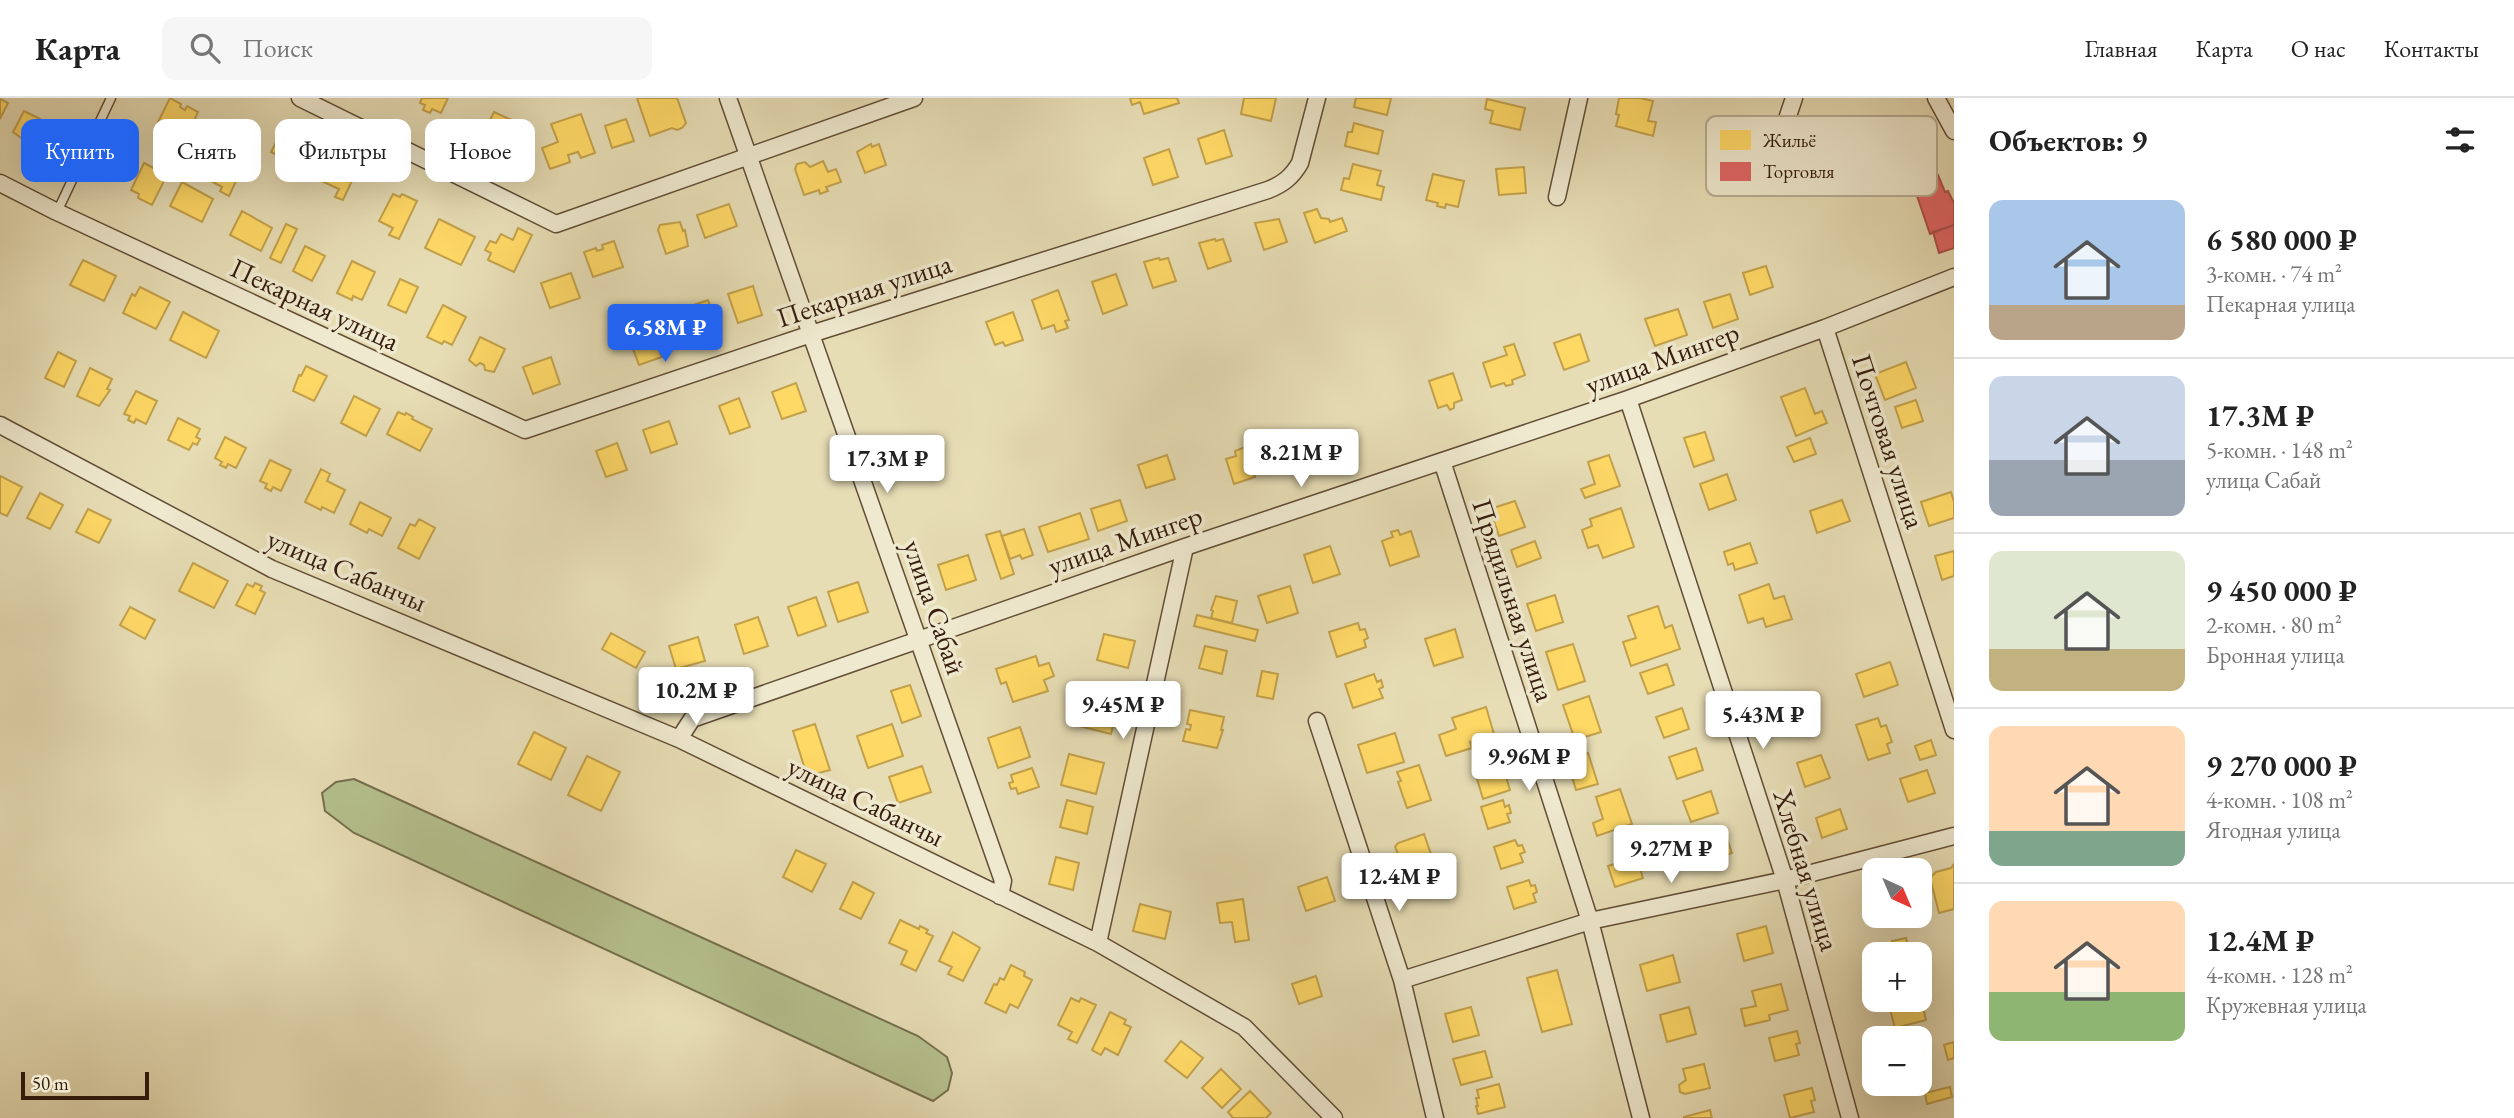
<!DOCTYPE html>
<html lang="ru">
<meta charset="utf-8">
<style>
:root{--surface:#fff;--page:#f6f6f6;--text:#222;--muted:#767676;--line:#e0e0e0;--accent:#2563eb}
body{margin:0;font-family:"EB Garamond",serif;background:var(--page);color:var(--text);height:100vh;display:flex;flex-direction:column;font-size:26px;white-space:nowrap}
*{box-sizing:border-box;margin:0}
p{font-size:23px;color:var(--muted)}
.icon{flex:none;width:38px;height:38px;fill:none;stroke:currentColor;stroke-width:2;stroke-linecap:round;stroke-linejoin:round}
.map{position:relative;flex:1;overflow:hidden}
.sheet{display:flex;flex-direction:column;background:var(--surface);width:560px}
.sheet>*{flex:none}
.guide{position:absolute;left:21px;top:21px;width:665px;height:63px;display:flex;gap:14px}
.needle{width:46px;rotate:136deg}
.fabs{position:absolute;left:1862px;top:760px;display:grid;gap:14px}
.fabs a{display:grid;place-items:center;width:70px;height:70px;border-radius:14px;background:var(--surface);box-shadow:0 7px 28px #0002;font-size:35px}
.scale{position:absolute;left:21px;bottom:18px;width:128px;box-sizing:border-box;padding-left:7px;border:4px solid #361d0c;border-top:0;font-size:19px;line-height:24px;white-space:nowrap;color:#361d0c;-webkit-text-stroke:5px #efe9cf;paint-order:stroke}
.price{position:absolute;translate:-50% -60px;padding:0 16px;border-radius:7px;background:#fff;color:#222;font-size:23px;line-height:46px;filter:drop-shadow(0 2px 4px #0008)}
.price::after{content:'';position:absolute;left:50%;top:42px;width:21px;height:16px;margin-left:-10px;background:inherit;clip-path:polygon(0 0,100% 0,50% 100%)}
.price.current{background:var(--accent);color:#fff}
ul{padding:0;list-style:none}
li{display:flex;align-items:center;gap:21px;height:175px;padding:0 35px}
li+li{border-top:2px solid var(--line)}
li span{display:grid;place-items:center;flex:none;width:196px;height:140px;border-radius:14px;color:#555}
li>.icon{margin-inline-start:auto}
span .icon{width:84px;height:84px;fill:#fffc;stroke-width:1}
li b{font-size:30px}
h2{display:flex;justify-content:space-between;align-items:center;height:84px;padding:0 35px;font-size:30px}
.tag{padding:0 24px;border-radius:14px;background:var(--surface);box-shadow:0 7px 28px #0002;font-size:24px;line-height:63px}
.tag.current{background:var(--accent);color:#fff}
header{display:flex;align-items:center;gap:42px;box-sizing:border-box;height:98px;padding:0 35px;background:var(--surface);border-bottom:2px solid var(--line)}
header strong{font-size:33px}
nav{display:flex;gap:38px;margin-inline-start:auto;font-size:24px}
.search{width:490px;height:63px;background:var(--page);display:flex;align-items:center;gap:18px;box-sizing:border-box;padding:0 24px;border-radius:14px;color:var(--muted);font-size:26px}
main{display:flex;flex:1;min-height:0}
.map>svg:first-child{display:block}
.green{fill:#b5c18e;stroke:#766f4d;stroke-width:2}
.homes{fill:#ffd966;stroke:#c3a14b;stroke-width:2}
.shops{fill:#e06666;stroke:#ad504b;stroke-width:2}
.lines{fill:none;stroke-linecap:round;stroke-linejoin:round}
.lane-casing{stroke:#624d36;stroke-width:11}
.street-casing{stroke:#624d36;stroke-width:19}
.lane{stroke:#efe9cf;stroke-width:8}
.street{stroke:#efe9cf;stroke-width:16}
.labels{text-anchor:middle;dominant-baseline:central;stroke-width:7;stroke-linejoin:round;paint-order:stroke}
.street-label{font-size:28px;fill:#361d0c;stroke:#efe9cf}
.key{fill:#efe9cf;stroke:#b8ac94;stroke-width:2}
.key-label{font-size:19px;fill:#361d0c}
</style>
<header>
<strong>Карта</strong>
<div class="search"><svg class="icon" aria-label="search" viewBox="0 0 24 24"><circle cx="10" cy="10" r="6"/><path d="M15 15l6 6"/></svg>Поиск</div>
<nav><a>Главная</a><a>Карта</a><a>О нас</a><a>Контакты</a></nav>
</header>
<main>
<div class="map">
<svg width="1954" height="1020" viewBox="0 0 1954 1020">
<rect width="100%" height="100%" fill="#e7ddb5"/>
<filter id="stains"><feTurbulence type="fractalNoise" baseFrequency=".00286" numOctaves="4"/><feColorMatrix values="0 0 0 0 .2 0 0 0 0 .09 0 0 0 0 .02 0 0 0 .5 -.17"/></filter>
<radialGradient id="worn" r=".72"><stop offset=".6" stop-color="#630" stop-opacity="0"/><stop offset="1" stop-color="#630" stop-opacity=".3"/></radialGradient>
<path class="green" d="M354,681L918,938L947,959L952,975L948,992L933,1003L354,735L325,713L322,695L336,684Z"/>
<path class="homes" d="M170,0L181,6L180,9L185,12L187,8L198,14L187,38L158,24Z
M422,0H448L441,15L432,11L430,15L423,12L425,7L420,5Z
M637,0H677L686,25L682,30L677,32L672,30L650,38Z
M1130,0H1177L1179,5L1144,16L1140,4L1132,7Z
M1244,0H1276L1271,23L1241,16Z
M1356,0H1391L1387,17L1354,9Z
M1619,0H1640L1653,3L1648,23L1656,24L1653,38L1616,28L1619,17L1616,16Z
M0,1L8,5L0,21Z
M1487,1L1525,10L1520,32L1490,25L1493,13L1485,11Z
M24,13L44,23L32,48L13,34Z
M494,14L518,25L504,54L480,42Z
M581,16L595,55L581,60L578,54L568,57L570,64L550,71L542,50L558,44L551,26Z
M626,21L634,43L612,50L605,28Z
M1354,25L1383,33L1378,56L1345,48L1348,34H1352Z
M284,29L309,42L297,67L271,54Z
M1224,32L1232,58L1206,66L1198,41Z
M871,46L872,49L879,46L886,67L865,75L857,54Z
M1169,51L1178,79L1153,87L1144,60Z
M328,58L336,61L337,58L351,65L350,68L357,72L343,102L335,99L339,91L317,81Z
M823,63L828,74L836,71L841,84L826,89L828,93L820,96L819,92L804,97L795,71L797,66L805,64L810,69Z
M144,65L167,77L152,107L138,100L139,96L131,92Z
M1353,66L1381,73L1377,87L1384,89L1381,102L1341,92L1344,80L1349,81Z
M1524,69L1526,95L1499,97L1496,71Z
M217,72L237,81L229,98L220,93L222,89L211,83Z
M1433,76L1464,83L1458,109L1446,106L1445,110L1437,108L1438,105L1426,102Z
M182,84L213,101L202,124L170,108Z
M393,96L400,99L402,96L417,103L399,141L389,137L393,130L379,123Z
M729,106L737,128L705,140L697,117Z
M1317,111L1321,120L1329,121L1330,124L1342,120L1347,133L1315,145L1304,115Z
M242,113L272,130L261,153L230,137Z
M439,121L475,139L461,167L425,150Z
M1279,121L1287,144L1264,152L1255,125Z
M680,124L683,133L685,132L688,148L666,156L658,132L660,127Z
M286,126L297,131L281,165L270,160Z
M518,130L532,137L514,174L488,162L491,155L485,152L490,143L496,145L501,136L513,142Z
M1215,141L1216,143L1223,141L1231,163L1208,171L1199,145Z
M614,143L623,169L593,179L584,154L596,150L597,153L603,151L602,147Z
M305,148L325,158L312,183L293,173Z
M1159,160L1160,162L1168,160L1176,183L1153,190L1144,164Z
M83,162L116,178L104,203L70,187Z
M352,163L375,174L362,202L353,198L352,202L337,195Z
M1766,168L1773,189L1750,197L1743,175Z
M571,175L580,200L550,210L541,185Z
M1116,176L1127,207L1103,216L1092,184Z
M400,181L418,189L406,215L388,207Z
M753,188L762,217L738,225L728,196Z
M140,189L170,204L156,231L123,215L132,196L135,198Z
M1058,192L1069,222L1065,223L1068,230L1056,234L1054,227L1042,231L1032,202Z
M1730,196L1738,221L1713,230L1704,204Z
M708,202L719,234L707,239L706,236L687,246L681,227L672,230L667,216Z
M443,207L466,219L452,247L444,243L442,246L427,239Z
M1678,211L1687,237L1655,248L1645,221Z
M183,214L219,233L206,260L170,242Z
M1013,214L1023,242L1005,248L1003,244L995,247L986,224Z
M652,232L662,259L639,267L629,240Z
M1580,236L1589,263L1564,272L1554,245Z
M480,239L505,251L494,274L485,272L484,267L480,265L476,268L469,262Z
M1514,246L1525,277L1512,282L1513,286L1506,288L1504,285L1491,289L1483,265L1507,257L1504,249Z
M58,254L76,263L64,289L45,280Z
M551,259L560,286L533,296L523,269Z
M1906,264L1916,290L1885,302L1875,276Z
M306,268L327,278L314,303L293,293L299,277L301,278Z
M90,270L112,281L107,291L110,292L99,308L77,298Z
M1453,275L1462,302L1454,305V310L1450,312L1447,307L1438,310L1429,283Z
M796,285L806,313L782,321L772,294Z
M1805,290L1815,316L1822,313L1827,325L1796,338L1781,299Z
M136,293L157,303L146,326L136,321L134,325L128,322L130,318L124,316Z
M354,298L380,311L366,338L341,325Z
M739,300L750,329L730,336L719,308Z
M1916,302L1923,323L1902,330L1895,309Z
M398,314L405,317L406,315L413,319L412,321L432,331L420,353L387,336Z
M178,320L200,331L196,339L200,341L197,347L193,345L189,352L168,342Z
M669,323L677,346L651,355L643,332Z
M1705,334L1714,362L1694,369L1684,340Z
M225,339L246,350L236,370L228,366L226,370L220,367L222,364L215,360Z
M1810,340L1816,356L1794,364L1787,349Z
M617,345L627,372L606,379L596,353Z
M1245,349L1255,379L1234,386L1226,361L1236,358L1235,353Z
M1167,357L1175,381L1146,390L1138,367Z
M1609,357L1620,388L1585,400L1581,391L1595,386L1588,364Z
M270,362L291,372L281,393L273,389L271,393L265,390L267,386L260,383Z
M321,371L330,376L327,383L345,392L334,415L322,409L321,412L305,404Z
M1727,376L1736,402L1709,412L1700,386Z
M0,378L22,389L7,418L0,415Z
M1951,394L1954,404V420L1929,428L1921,404Z
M40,395L63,407L50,431L27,420Z
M1120,402L1127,423L1098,433L1091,411Z
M1842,402L1850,423L1817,435L1810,413Z
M1515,403L1525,429L1499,438L1490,411Z
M360,404L391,420L382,438L369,431L367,435L350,426Z
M1621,410L1634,449L1603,460L1598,447L1588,450L1582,432L1592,428L1590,421Z
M88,411L111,422L99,445L76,434Z
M1080,415L1089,441L1048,454L1039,429Z
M419,421L435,430L419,461L398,450L410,426L415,428Z
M1024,431L1033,457L1022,461L1020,457L1010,461L1002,438Z
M1398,432L1400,437L1411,433L1419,458L1390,468L1382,443L1393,439L1391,434Z
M1000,433L1014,476L1001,481L986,437Z
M1535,443L1541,460L1517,469L1511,452Z
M1750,445L1757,465L1735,472L1733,465L1728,467L1724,454Z
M1330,448L1340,476L1313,485L1304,457Z
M1954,453V478L1942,482L1935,458Z
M968,457L976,482L946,492L938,467Z
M193,465L228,483L214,510L179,493Z
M858,484L868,514L838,524L828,494Z
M255,485L262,488L260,492L265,495L255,516L236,507L247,486L253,489Z
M1769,486L1774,501L1784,498L1792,521L1766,529L1763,520L1748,525L1739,497Z
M1290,488L1298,515L1267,525L1258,498Z
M1555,497L1563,524L1536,533L1527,506Z
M1216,498L1237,503L1232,525L1211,520L1213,513L1211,512Z
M816,499L826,528L798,538L788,509Z
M1658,508L1665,530L1672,527L1680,551L1631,568L1623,544L1636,540L1628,518Z
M130,509L155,522L145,541L120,527Z
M1197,517L1258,532L1255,543L1194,528Z
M758,519L768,548L744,556L735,527Z
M1358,525L1360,532L1365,531L1368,540L1364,542L1366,549L1337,559L1329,534Z
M1455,531L1463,559L1434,568L1425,541Z
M611,535L645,554L636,570L602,551Z
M1104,536L1135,543L1128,570L1097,562Z
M698,539L705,563L676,571L669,548Z
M1573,546L1585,583L1558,592L1546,554Z
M1205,548L1227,553L1222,576L1199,570Z
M1036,558L1039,568L1049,565L1054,578L1044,582L1048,593L1013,604L1006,584L1001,586L996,571Z
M1890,564L1898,587L1864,599L1856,576Z
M1667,566L1674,587L1648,596L1640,575Z
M1262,573L1278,576L1273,601L1257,598Z
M1374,576L1377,584L1381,582L1383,589L1379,591L1383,600L1353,610L1345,586Z
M910,587L921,618L902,625L891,593Z
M1589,598L1601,634L1575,642L1563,607Z
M1086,604L1117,611L1111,636L1079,628Z
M1804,605L1813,628L1787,637L1779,614Z
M1486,609L1494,636L1470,644L1472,650L1446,658L1439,637L1456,631L1452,620Z
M1682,610L1689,631L1664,640L1656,619Z
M1190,612L1224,619L1221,632H1223L1217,650L1183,643L1186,631L1190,632L1191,627L1187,626Z
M1878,620L1881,629L1886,627L1892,644L1887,646L1890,655L1868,662L1856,627Z
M815,626L830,672L815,676L804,668L793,633Z
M892,626L903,658L868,670L857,638Z
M1020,629L1030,659L998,670L988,640Z
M534,634L566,650L551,682L518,666Z
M1395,635L1404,664L1367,675L1358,647Z
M1931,642L1936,657L1920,662L1915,648Z
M1696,650L1703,672L1677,681L1669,659Z
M1588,655L1598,686L1576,692L1567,662Z
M1069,656L1104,665L1096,696L1061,687Z
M1821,657L1830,680L1805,689L1797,665Z
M587,658L620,674L601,713L568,697Z
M1502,665L1510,692L1483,701L1475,674Z
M1419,667L1431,702L1407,710L1398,684L1401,683L1397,674Z
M922,668L931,694L898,705L889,679Z
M1032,670L1039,689L1018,696L1016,690L1011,691L1009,685L1013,684L1011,677Z
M1927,672L1935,695L1908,704L1900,681Z
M1620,691L1632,726L1597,738L1593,725L1603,721L1596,699Z
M1711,693L1718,715L1691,724L1683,703Z
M1067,702L1093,709L1087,736L1060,729Z
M1503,702L1505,709L1509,707L1511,715L1507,716L1510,724L1488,731L1481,709Z
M1840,711L1847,731L1822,740L1816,720Z
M1724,733L1732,755L1704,765L1697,743Z
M1424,736L1435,768L1409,777L1402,758L1398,756L1395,749L1398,745Z
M1515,742L1518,748L1522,747L1525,754L1520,756L1523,764L1501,771L1494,749Z
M796,752L826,766L812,794L783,779Z
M1056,759L1079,765L1073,792L1049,786Z
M1636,759L1643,780L1615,789L1608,768Z
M1954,766V811L1939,815L1930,780L1936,774L1951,770Z
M1327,779L1335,803L1306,813L1298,789Z
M1529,782L1531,788L1535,787L1537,794L1533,796L1536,804L1514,811L1507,789Z
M853,784L874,795L861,821L840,811Z
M1243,801L1249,842L1235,844L1232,824L1220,825L1217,805Z
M1140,806L1171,814L1165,841L1133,833Z
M1881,817H1901L1902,822L1884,827Z
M900,822L919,831L920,828L928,832L926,835L933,838L916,873L901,866L907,853L889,845Z
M1766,828L1773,855L1744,863L1737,836Z
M953,834L980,850L963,883L948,876L952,869L939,863Z
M1906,840L1909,853L1895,856L1892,843Z
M1673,857L1680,884L1647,893L1640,867Z
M1011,867L1025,874L1024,878L1032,882L1018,910L1010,906L1006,915L985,905L994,886L997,887L1000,880L1004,882Z
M1557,872L1572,926L1542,934L1527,880Z
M1316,878L1322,898L1299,906L1292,886Z
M1781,886L1788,912L1769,917L1770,922L1745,928L1741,911L1756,908L1752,893Z
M1920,898L1926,922L1895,930L1888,904L1900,901H1920Z
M1071,900L1079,904L1081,900L1096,907L1077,945L1068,941L1072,934L1058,927Z
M1471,909L1479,937L1453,944L1445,916Z
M1689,909L1696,936L1667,944L1660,917Z
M1110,914L1126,922L1124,926L1131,929L1118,957L1105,950L1101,957L1092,952Z
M1797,933L1800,945L1796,946L1799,957L1775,963L1769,940Z
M1181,943L1203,960L1187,980L1165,963Z
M1954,944V960L1948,962L1944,947Z
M1485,953L1492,979L1461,987L1453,961Z
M1704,966L1710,990L1685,996L1680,994L1679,987L1686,982L1683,971Z
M1221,971L1241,991L1222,1010L1202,990Z
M1889,985H1914L1894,992L1890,991Z
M1499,986L1505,1009L1478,1016L1476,1008H1478L1476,1000H1479L1477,992Z
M1950,989L1952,999L1927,1006L1925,995Z
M1812,990L1815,1002L1811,1003L1814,1014L1790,1020L1784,997Z
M1250,993L1271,1015L1266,1020H1233L1228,1014Z
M1710,1012L1712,1020H1684V1019Z"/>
<path class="shops" d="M1938,77L1945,94L1948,93L1954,105V127L1930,136L1913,86Z
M1954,127V150L1939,155L1933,134Z"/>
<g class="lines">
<g class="lane-casing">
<path id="lane" d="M57,114L111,0"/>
</g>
<g class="street-casing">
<path id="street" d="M300,0L556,126L914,0
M728,0L1003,783L1000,798
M1936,0L1954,33
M1784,30L1794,0
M0,85L57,114L525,332L811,236L1268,92C1283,86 1292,79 1300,65L1317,0
M1557,99L1579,0
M1825,230L1954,632
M1628,301L1785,782L1850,1020
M0,327L272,471L679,641L1098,845L1244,929L1334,1020
M1442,363L1590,823L1641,1020
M1317,623L1402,882L1435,1020
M679,641L692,621L1185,449L1628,301L1825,230L1954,179
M1098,845L1185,449
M1402,882L1590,823L1785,782L1954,738"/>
</g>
<use href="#lane" class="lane"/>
<use href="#street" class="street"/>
</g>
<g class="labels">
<g class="street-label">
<text transform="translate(864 192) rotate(-18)">Пекарная улица</text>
<text transform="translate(315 206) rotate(25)">Пекарная улица</text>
<text transform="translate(1662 260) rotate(-20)">улица Мингер</text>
<text transform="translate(1889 343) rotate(72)">Почтовая улица</text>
<text transform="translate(1125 442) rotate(-19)">улица Мингер</text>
<text transform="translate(347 472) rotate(23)">улица Сабанчы</text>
<text transform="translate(1514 502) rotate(72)">Прядильная улица</text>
<text transform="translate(935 509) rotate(71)">улица Сабай</text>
<text transform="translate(866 703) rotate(26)">улица Сабанчы</text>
<text transform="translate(1807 772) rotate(73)">Хлебная улица</text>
</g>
</g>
<rect x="1706" y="18" width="231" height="80" rx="10" class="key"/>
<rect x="1720" y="32" width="31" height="20" fill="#ffd966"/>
<rect x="1720" y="64" width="31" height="19" fill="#e06666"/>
<g class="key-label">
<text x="1763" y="49">Жильё</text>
<text x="1763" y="80">Торговля</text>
</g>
<rect width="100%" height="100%" filter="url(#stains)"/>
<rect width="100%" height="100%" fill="url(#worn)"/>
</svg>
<div class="fabs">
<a><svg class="needle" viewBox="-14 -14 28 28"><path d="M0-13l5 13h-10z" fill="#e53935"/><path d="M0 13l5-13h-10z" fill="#767676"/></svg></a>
<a>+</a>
<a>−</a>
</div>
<div class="scale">50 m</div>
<b class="price current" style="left:665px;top:266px">6.58M ₽</b>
<b class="price" style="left:1301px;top:391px">8.21M ₽</b>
<b class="price" style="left:887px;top:397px">17.3M ₽</b>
<b class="price" style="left:696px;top:629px">10.2M ₽</b>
<b class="price" style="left:1123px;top:643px">9.45M ₽</b>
<b class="price" style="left:1763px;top:653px">5.43M ₽</b>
<b class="price" style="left:1529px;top:695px">9.96M ₽</b>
<b class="price" style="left:1671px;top:787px">9.27M ₽</b>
<b class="price" style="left:1399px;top:815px">12.4M ₽</b>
<div class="guide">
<a class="tag current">Купить</a>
<a class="tag">Снять</a>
<a class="tag">Фильтры</a>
<a class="tag">Новое</a>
</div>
</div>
<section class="sheet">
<h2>Объектов: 9<svg class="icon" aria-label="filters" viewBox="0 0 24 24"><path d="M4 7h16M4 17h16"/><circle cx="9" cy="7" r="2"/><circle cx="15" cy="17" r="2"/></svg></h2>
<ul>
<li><span style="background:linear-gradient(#a9c7e8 75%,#b9a48a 0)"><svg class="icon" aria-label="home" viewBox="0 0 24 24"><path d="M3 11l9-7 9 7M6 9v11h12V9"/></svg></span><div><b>6 580 000 ₽</b><p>3-комн. · 74 m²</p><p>Пекарная улица</p></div></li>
<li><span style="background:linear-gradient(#c9d6e8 60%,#9aa5b1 0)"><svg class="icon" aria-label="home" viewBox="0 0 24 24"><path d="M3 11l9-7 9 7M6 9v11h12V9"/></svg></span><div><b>17.3M ₽</b><p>5-комн. · 148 m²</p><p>улица Сабай</p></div></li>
<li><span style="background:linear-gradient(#dfe7d0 70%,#c2b280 0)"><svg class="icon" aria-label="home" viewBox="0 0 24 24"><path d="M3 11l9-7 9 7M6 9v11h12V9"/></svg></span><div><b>9 450 000 ₽</b><p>2-комн. · 80 m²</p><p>Бронная улица</p></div></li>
<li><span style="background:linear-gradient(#ffd9b3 75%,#7fa58c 0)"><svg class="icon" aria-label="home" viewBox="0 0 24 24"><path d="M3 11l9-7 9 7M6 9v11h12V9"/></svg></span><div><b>9 270 000 ₽</b><p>4-комн. · 108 m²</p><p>Ягодная улица</p></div></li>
<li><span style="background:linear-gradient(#ffd9b3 65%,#8fb573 0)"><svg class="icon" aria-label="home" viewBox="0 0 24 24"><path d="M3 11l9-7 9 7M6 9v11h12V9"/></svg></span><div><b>12.4M ₽</b><p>4-комн. · 128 m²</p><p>Кружевная улица</p></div></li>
</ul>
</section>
</main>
